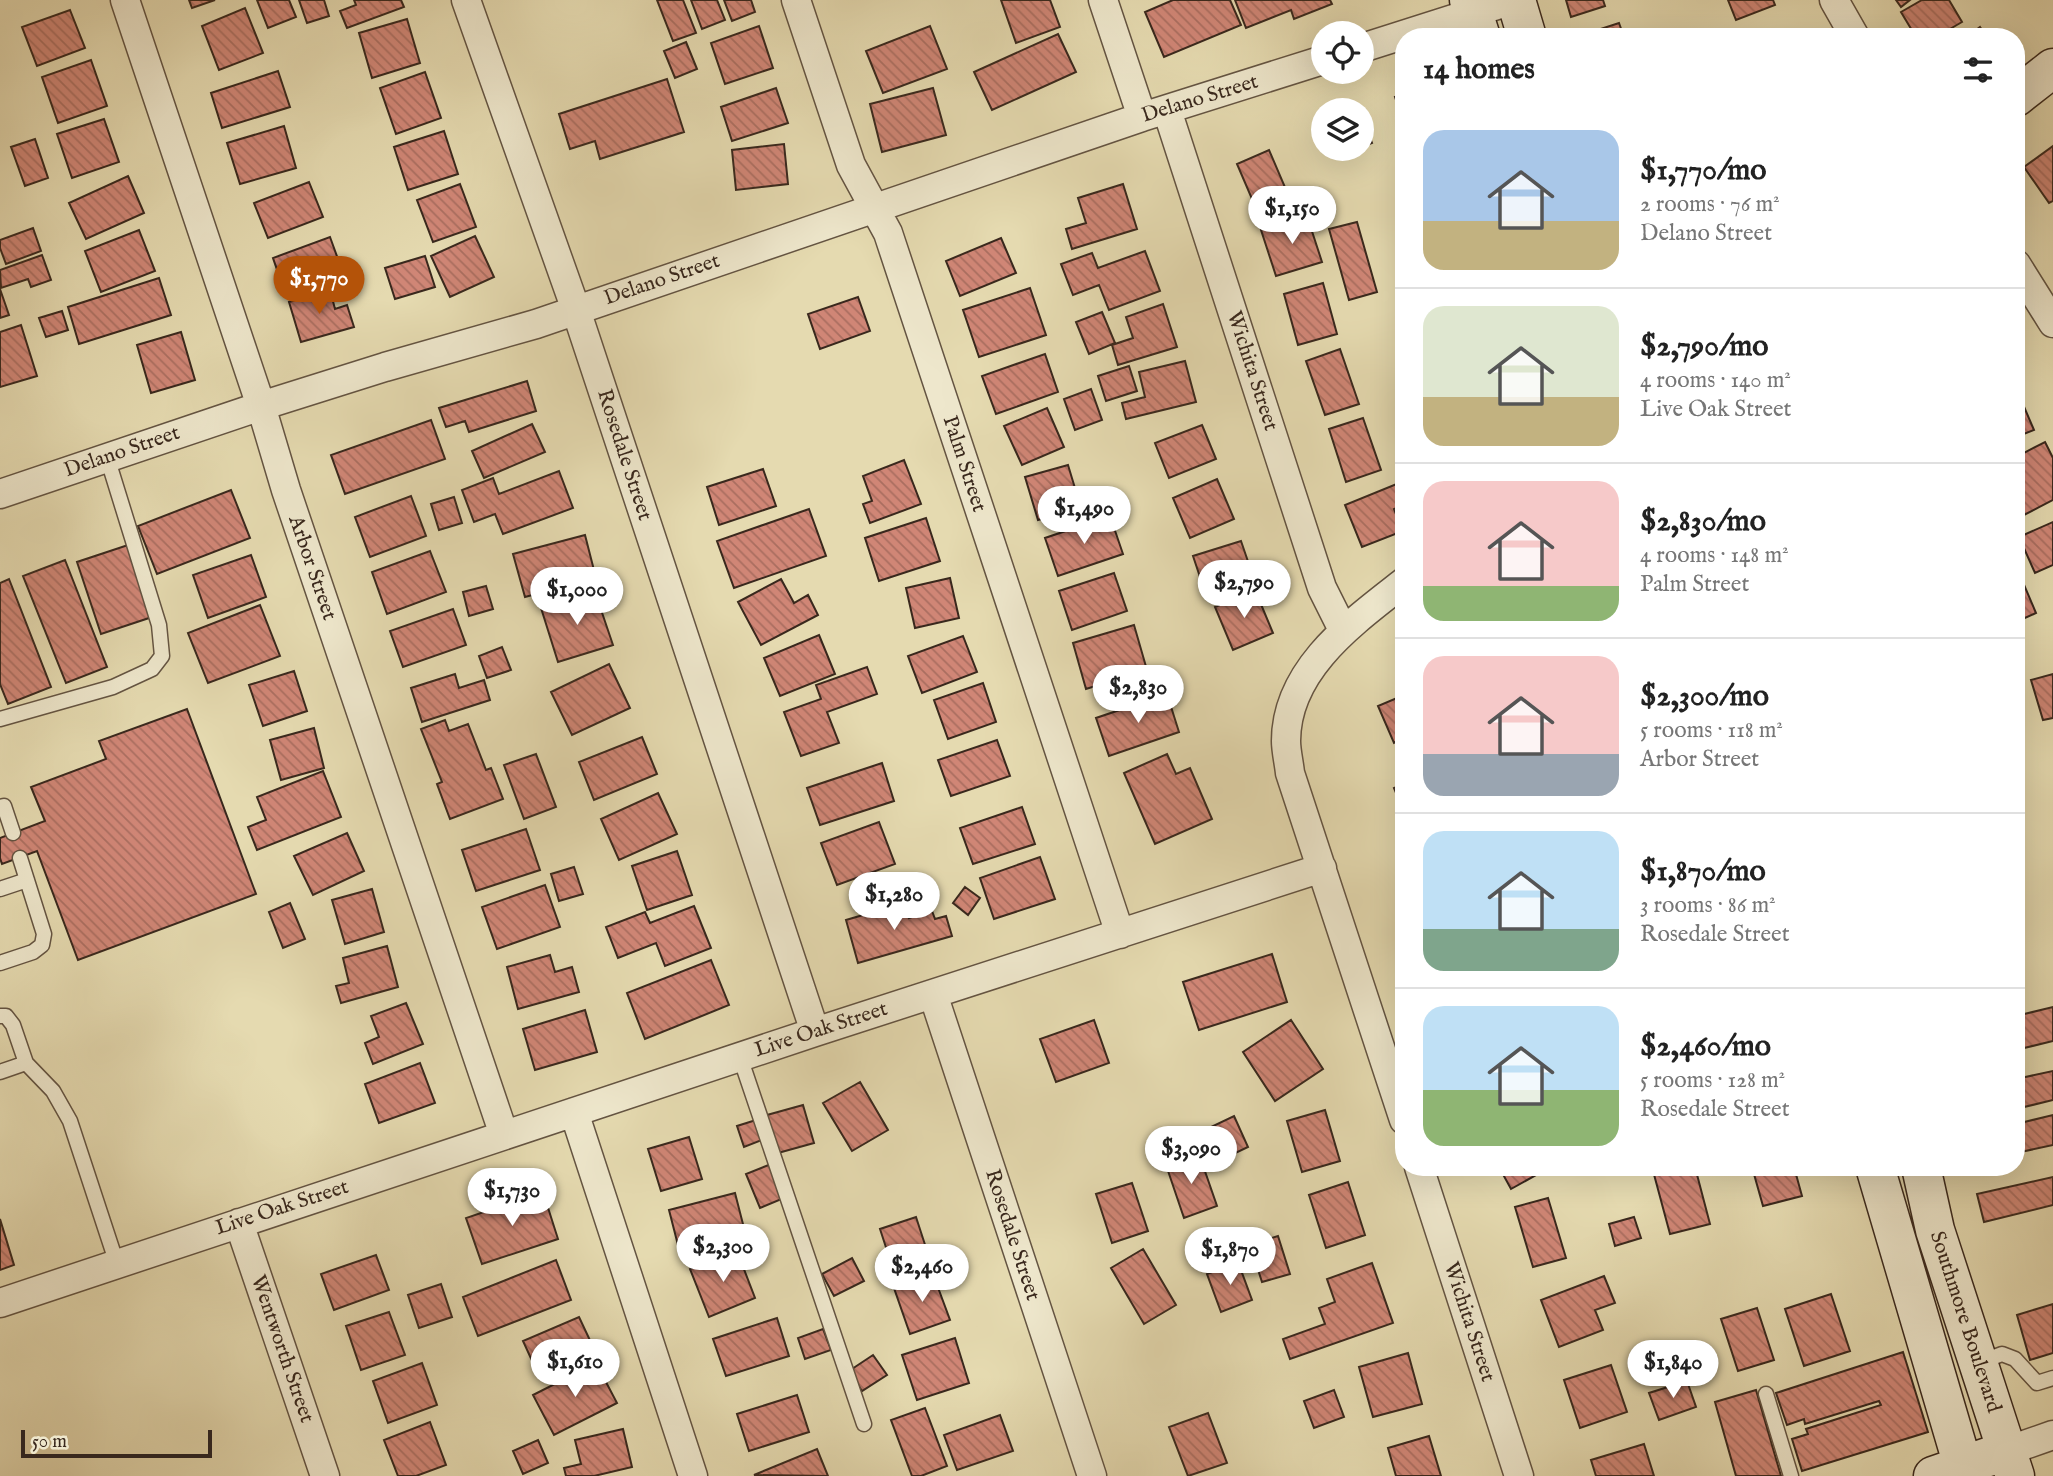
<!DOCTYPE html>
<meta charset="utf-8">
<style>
:root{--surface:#fff;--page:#f6f6f6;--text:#222;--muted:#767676;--line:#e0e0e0;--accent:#b45309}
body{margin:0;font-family:"IM FELL English",serif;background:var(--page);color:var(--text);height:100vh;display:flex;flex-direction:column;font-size:26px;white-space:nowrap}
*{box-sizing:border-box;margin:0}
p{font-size:23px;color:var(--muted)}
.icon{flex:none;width:38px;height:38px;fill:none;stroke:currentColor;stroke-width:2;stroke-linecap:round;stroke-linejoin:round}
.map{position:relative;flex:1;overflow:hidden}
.drawer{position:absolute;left:1395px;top:28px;width:630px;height:1148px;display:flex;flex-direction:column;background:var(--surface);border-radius:28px;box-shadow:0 7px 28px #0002}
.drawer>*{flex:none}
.tools{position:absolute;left:1311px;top:21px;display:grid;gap:14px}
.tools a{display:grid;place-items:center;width:63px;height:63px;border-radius:50%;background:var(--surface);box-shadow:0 7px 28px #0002;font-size:35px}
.scale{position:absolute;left:21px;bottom:18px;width:191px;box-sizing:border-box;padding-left:7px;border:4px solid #39281d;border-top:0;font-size:19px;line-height:24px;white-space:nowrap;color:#39281d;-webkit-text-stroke:5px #eee7cc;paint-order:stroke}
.price{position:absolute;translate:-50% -60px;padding:0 16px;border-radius:24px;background:#fff;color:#222;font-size:23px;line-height:46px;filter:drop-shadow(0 2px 4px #0008)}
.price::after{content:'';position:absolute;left:50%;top:42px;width:21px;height:16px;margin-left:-10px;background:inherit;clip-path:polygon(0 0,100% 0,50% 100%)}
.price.selected{background:var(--accent);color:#fff}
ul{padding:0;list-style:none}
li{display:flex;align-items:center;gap:21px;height:175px;padding:0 28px}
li+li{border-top:2px solid var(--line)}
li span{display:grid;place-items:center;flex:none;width:196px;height:140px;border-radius:21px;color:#555}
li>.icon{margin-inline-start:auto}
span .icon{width:84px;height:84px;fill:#fffc;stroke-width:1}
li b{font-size:30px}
h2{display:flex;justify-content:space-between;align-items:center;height:84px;padding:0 28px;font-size:30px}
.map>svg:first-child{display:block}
.building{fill:url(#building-back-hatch);stroke:#39281d;stroke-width:2}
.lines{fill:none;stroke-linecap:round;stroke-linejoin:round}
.lane-casing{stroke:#645442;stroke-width:17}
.street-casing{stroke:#645442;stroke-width:31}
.secondary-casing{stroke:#39281d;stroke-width:41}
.lane{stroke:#eee7cc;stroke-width:14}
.street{stroke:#eee7cc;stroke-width:28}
.secondary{stroke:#eee7cc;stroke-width:38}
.labels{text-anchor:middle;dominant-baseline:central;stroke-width:6;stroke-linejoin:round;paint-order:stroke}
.street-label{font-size:21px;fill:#39281d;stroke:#eee7cc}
</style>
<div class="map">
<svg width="2053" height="1476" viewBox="0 0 2053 1476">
<defs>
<pattern id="building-back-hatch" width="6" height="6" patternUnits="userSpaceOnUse" patternTransform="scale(1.75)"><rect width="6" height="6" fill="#d08676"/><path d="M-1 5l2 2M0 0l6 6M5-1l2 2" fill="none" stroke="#aa6e60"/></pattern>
</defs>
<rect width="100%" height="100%" fill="#e5dab0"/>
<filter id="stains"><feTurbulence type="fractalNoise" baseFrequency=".00286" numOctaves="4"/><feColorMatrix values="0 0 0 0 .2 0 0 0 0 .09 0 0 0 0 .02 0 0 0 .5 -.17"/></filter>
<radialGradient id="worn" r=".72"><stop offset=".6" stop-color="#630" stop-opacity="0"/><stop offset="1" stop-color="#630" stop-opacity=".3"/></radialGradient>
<path class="building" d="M189,0H215L192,8Z
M257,0H289L296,17L268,28Z
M299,0H324L329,16L307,23Z
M354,0H401L404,7L347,28L340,11L356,5Z
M657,0H683L696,33L673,41Z
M691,0H717L725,20L702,29Z
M724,0H751L755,12L732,21Z
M1001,0H1050L1060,27L1016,43Z
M1173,0H1230L1241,25L1164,57L1145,12Z
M1235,0H1330L1332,4L1294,19L1291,10L1246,28Z
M1566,0H1603L1605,6L1571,17Z
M1728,0H1773L1775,5L1736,20Z
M1896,0H1910L1901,7Z
M1922,0H1949L1962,22L1936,37H1916L1901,12Z
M245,8L263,53L219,70L202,26Z
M70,10L85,48L37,66L22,27Z
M407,19L420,63L372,78L359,33Z
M1619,23L1624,37H1579V36Z
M759,26L773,68L725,84L711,43Z
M930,26L947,69L883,93L866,51Z
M1980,27L1987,37H1967Z
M1058,34L1076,72L992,110L974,72Z
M686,42L697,69L675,78L664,51Z
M91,60L107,106L58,123L42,77Z
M278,71L290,107L222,128L211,93Z
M425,72L441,118L396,134L380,88Z
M667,79L684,132L600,159L595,141L570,149L559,114Z
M776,88L788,123L732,141L721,107Z
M933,88L946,135L882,152L870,104Z
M1404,94V124L1395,97Z
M1362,117L1372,143L1362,147Z
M104,119L119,162L72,178L57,134Z
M284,126L296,168L240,184L227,143Z
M444,131L458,174L408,190L394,147Z
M35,139L48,178L25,186L11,147Z
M784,144L788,184L736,190L732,150Z
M2053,146V201L2049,203L2024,167Z
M1340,149H1357L1343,155Z
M1269,150L1287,192L1255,206L1237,164Z
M128,176L144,213L86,239L69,203Z
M309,182L323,217L268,238L254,203Z
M460,184L476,227L433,242L417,200Z
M1123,184L1137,229L1072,249L1066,229L1086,223L1078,198Z
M1307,216L1322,262L1276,276L1261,230Z
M1357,222L1377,292L1349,300L1329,229Z
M33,228L41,251L6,264L0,248V240Z
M139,230L155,271L101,292L85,251Z
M475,236L494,277L450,297L431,256Z
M330,237L343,273L285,293L273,258Z
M1001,238L1016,273L960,296L946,261Z
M1145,251L1160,291L1109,310L1099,285L1073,295L1061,264L1092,253L1098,268Z
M42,255L51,280L31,287L28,279L1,288L0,270Z
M425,256L435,287L395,299L385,268Z
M159,278L171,315L79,344L68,307Z
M1323,283L1337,334L1298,345L1284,294Z
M1030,288L1046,335L979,357L963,310Z
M0,289L9,315L0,318Z
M330,290L335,309L347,305L354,327L301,342L289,302Z
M858,297L870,331L820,349L808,314Z
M1163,304L1177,347L1118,365L1112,345L1133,338L1126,317Z
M62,311L68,330L46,337L39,318Z
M1102,312L1115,343L1089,354L1076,322Z
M21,325L37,376L0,387V332Z
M181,332L195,380L151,393L137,345Z
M1340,349L1359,404L1325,415L1306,361Z
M1045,354L1058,392L996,414L982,376Z
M1185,361L1196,402L1126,419L1122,403L1145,397L1139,372Z
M1129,366L1137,391L1106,401L1098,376Z
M527,381L536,411L469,432L465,421L446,427L439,408Z
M2016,388L2034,430L2016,437Z
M1091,389L1102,420L1075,430L1064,399Z
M1047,408L1064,447L1022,465L1004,426Z
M1363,418L1381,470L1346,482L1329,429Z
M431,420L445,459L345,494L331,455Z
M532,424L545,452L484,478L472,451Z
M1202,425L1216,459L1169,478L1155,443Z
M2045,442L2053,458V500L2016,519V457Z
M904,460L921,504L870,523L863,504L872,501L863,476Z
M1068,465L1081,508L1038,520L1025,477Z
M763,469L776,506L719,525L707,487Z
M559,471L573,508L503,534L495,514L474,522L462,490L493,478L499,494Z
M1217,479L1234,519L1190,538L1173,498Z
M1404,481V505L1394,509L1403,531L1362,547L1345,505Z
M231,490L250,538L157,574L138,526Z
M411,496L426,536L370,557L355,517Z
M454,497L462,523L439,530L431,504Z
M809,509L826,556L734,588L717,541Z
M1110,516L1123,554L1058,576L1045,538Z
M926,518L940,561L879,581L865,538Z
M2053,522V565L2035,573L2019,537Z
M585,535L596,578L525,597L513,554Z
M1241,541L1254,579L1206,595L1193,556Z
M128,545L152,617L101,634L77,562Z
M430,551L446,592L387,614L372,572Z
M251,555L266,597L208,618L193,575Z
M65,560L107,667L66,683L23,576Z
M2016,566L2036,613L2016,622Z
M1114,573L1127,611L1072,630L1059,591Z
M950,578L959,618L915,628L906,588Z
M9,579L51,687L8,704L0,684V583Z
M781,579L794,603L808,595L818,615L761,645L738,602Z
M486,586L493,609L469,616L463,592Z
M1255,590L1273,633L1233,650L1215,607Z
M595,592L613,645L558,662L541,608Z
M260,605L280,656L208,683L188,633Z
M453,609L466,645L403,667L390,631Z
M1134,625L1147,670L1086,689L1073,643Z
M819,635L835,674L780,696L764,658Z
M963,636L977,672L922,693L908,656Z
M502,647L511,670L487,678L479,656Z
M609,664L630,708L572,735L551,692Z
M867,667L877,694L827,712L839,743L801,756L784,712L821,699L816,685Z
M294,671L307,711L263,726L249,685Z
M455,674L459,688L484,680L490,700L422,722L411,688Z
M2053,674V718L2043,720L2031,680Z
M983,683L996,722L948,739L934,700Z
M1167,694L1179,732L1109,756L1096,718Z
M1404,695V738L1394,743L1378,706Z
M187,709L256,894L78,960L37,851L2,864L0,858V838L45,821L31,787L106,759L99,741Z
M445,720L449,731L468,724L486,770L491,768L503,799L450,819L437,784L442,782L421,729Z
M314,728L324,768L281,780L270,740Z
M642,737L657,774L594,800L579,762Z
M997,740L1010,776L951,796L938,760Z
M536,754L556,807L524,819L504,765Z
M1167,754L1176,774L1190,768L1212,819L1155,844L1124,773Z
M882,763L894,801L820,825L807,788Z
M323,771L341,817L257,850L248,827L266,820L257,797Z
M1404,784V812L1394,788Z
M658,793L677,834L619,860L601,819Z
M1022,807L1035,844L973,864L960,828Z
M879,822L895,864L837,885L821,843Z
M526,829L540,870L476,891L462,850Z
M347,833L364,871L313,895L294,856Z
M677,851L692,895L647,910L632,866Z
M1040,857L1055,899L994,919L980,878Z
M574,867L583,894L559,901L551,874Z
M545,885L560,927L497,949L482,907Z
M965,887L980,898L968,915L953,903Z
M372,889L384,932L345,944L332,900Z
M290,903L305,939L283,948L269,912Z
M904,903L909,918L932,911L935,919L946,916L952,936L858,963L846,920Z
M694,906L711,948L665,966L656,943L618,958L606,927L645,912L650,923Z
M387,946L398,987L341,1003L336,986L349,983L343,958Z
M1272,954L1287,1002L1199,1030L1183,982Z
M550,955L555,972L572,967L579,992L518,1009L507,967Z
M711,960L729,1005L645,1039L627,993Z
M406,1003L423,1044L373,1064L365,1043L379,1037L371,1016Z
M2053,1007V1041L2016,1050V1016Z
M585,1010L597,1052L535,1070L523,1029Z
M1094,1020L1109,1063L1056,1082L1040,1039Z
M1291,1020L1323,1069L1275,1101L1243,1052Z
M420,1063L435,1103L379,1123L365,1084Z
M2053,1071V1100L2016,1109V1079Z
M860,1082L888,1130L852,1151L823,1103Z
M803,1105L814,1143L778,1153L767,1115Z
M1325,1110L1340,1161L1302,1172L1287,1121Z
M2053,1115V1145L2016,1153V1124Z
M1234,1116L1248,1147L1223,1159L1209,1128Z
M756,1120L762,1140L744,1147L737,1126Z
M689,1137L702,1179L661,1191L648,1149Z
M1199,1154L1217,1206L1184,1218L1166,1165Z
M771,1164L784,1198L760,1208L746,1174Z
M1499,1167H1544L1545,1170L1511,1189Z
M1652,1167H1695L1710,1224L1670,1234Z
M1752,1167H1794L1802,1196L1763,1206Z
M2053,1177V1205L1984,1222L1977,1194Z
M1348,1182L1365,1235L1326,1248L1309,1195Z
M1132,1183L1148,1231L1112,1243L1096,1194Z
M543,1192L558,1239L482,1264L466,1218Z
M735,1193L745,1232L679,1249L669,1210Z
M1548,1198L1566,1258L1533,1267L1515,1207Z
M916,1217L930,1260L894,1272L880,1229Z
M1634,1217L1641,1238L1615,1246L1609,1224Z
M0,1219L14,1265L0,1270Z
M1278,1236L1290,1274L1262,1282L1250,1245Z
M1143,1249L1176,1305L1144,1324L1111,1268Z
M737,1251L755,1298L709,1317L690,1269Z
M376,1255L389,1290L334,1310L321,1274Z
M852,1258L864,1281L834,1296L822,1274Z
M556,1260L571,1300L478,1336L463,1297Z
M1238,1262L1252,1300L1221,1312L1207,1274Z
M1372,1263L1393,1323L1290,1359L1283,1339L1325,1324L1319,1308L1335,1302L1327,1279Z
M933,1274L950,1320L910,1334L894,1288Z
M1604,1276L1615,1303L1595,1310L1603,1330L1559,1347L1541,1300Z
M441,1284L452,1317L419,1328L408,1295Z
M1831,1294L1850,1351L1804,1366L1785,1309Z
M2053,1304V1353L2030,1360L2017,1315Z
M1757,1308L1774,1360L1738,1371L1721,1319Z
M389,1312L405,1355L361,1370L346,1326Z
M579,1317L595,1351L539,1376L523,1341Z
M777,1318L789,1356L726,1376L713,1339Z
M823,1329L831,1350L805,1359L798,1338Z
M955,1338L969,1383L917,1400L902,1355Z
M1903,1352L1928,1432L1802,1471L1792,1439L1808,1434L1806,1429L1881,1405L1879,1401L1805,1424L1804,1419L1787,1425L1776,1393Z
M1408,1353L1422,1404L1373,1417L1359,1367Z
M873,1355L887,1375L862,1391L849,1371Z
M422,1363L437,1405L388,1423L373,1381Z
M596,1363L617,1403L554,1435L533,1395Z
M1611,1365L1627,1412L1580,1428L1564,1380Z
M1687,1381L1696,1407L1659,1420L1649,1393Z
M1334,1390L1344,1417L1314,1428L1304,1401Z
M1756,1390L1781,1476H1736L1715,1402Z
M797,1395L809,1432L749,1451L737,1414Z
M925,1408L947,1466L921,1476H912L891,1420Z
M1208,1413L1227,1463L1188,1476L1169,1427Z
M1000,1415L1013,1451L957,1470L944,1435Z
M430,1422L446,1465L416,1476H398L384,1440Z
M623,1429L632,1467L594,1476H566L564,1468L581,1464L575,1440Z
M1429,1436L1441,1476H1396L1388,1448Z
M538,1440L548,1463L523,1474L513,1451Z
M1644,1444L1654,1476H1596L1591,1460Z
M817,1449L828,1476L754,1475Z"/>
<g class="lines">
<g class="lane-casing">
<path id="lane" d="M0,719L113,687L152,669L162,656L159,625L107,457
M0,807L4,806L13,833
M0,889L27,880
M0,963L33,952L42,945L44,934L20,858
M0,1016H6L13,1025L26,1063L53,1091L70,1121L117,1264
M740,1057L864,1424
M0,1072L26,1063
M1981,1362L2002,1354L2015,1359L2037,1383L2053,1378
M1766,1394L1791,1476"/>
</g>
<g class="street-casing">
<path id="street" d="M125,0L261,406L286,490L504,1135
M466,0L576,310L815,1032
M796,0L851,165L888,233L1120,934
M1103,0L1142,117
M1834,0L1855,37
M1362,48L1513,0
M1167,110L1322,588L1343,630
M2016,264L2053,323
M0,494L261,406L385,367L536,324L1142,117L1323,60
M1404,582C1353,622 1286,669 1286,741C1286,751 1289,763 1290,773L1404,1120
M933,994L1092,1476
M574,1112L693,1476
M1419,1167L1519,1476
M239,1223L325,1476
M0,1303L815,1032L1322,868
M2007,1451L2053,1435"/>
</g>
<g class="secondary-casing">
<path id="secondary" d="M1469,0L1481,37
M1516,0L1527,37
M2016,97L2053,68
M1875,1167L1966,1476
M1921,1167L1935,1230L2015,1476
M1933,1476L1988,1457"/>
</g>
<use href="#lane" class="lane"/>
<use href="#street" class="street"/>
<use href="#secondary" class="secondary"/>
</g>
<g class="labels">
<g class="street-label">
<text transform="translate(1200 99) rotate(-17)">Delano Street</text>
<text transform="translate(662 280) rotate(-19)">Delano Street</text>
<text transform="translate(1252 371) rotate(72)">Wichita Street</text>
<text transform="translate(122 452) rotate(-19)">Delano Street</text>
<text transform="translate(624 455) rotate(72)">Rosedale Street</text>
<text transform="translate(964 464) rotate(72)">Palm Street</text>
<text transform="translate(312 568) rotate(71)">Arbor Street</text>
<text transform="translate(821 1030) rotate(-18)">Live Oak Street</text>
<text transform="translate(282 1208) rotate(-18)">Live Oak Street</text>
<text transform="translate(1012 1235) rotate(72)">Rosedale Street</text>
<text transform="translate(1469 1322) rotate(72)">Wichita Street</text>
<text transform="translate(1965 1322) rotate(72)">Southmore Boulevard</text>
<text transform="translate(282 1349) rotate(71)">Wentworth Street</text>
</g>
</g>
<rect width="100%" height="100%" filter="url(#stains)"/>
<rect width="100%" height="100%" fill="url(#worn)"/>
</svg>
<div class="tools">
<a><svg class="icon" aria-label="locate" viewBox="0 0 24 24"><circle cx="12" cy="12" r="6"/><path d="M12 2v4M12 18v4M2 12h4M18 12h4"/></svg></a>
<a><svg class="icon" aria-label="layers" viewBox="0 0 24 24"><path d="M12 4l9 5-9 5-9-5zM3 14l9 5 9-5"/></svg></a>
</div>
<div class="scale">50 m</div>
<b class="price" style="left:1292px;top:246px">$1,150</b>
<b class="price selected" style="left:319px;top:316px">$1,770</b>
<b class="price" style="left:1084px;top:546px">$1,490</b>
<b class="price" style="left:1244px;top:620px">$2,790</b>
<b class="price" style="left:577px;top:627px">$1,000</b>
<b class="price" style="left:1138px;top:725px">$2,830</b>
<b class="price" style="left:894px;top:932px">$1,280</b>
<b class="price" style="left:1191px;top:1186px">$3,090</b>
<b class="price" style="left:512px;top:1228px">$1,730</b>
<b class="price" style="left:723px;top:1284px">$2,300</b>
<b class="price" style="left:1230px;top:1287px">$1,870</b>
<b class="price" style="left:922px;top:1304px">$2,460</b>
<b class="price" style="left:575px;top:1399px">$1,610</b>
<b class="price" style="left:1673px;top:1400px">$1,840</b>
<section class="drawer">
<h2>14 homes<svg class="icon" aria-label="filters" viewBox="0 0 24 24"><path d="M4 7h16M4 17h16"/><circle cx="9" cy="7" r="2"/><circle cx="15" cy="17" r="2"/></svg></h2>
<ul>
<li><span style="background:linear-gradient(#a9c7e8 65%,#c2b280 0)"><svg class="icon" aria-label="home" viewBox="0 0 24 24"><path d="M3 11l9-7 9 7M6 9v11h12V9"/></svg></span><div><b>$1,770/mo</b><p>2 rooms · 76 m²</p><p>Delano Street</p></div></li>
<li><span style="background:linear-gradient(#dfe7d0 65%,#c2b280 0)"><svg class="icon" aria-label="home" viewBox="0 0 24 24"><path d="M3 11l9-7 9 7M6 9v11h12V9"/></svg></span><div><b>$2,790/mo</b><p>4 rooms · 140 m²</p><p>Live Oak Street</p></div></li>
<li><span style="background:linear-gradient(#f6c9c9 75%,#8fb573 0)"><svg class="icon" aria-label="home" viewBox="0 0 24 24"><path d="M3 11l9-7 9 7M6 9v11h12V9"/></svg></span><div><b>$2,830/mo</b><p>4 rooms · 148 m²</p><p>Palm Street</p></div></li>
<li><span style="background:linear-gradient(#f6c9c9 70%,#9aa5b1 0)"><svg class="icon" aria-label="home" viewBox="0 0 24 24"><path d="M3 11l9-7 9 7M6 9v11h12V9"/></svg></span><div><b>$2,300/mo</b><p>5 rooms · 118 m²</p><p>Arbor Street</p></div></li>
<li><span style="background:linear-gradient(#bfe0f5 70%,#7fa58c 0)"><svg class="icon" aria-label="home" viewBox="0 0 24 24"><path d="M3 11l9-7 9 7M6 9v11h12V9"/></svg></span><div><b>$1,870/mo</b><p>3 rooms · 86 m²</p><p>Rosedale Street</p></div></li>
<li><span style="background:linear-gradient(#bfe0f5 60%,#8fb573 0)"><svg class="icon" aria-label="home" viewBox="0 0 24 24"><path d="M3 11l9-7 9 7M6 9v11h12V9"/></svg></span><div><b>$2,460/mo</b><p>5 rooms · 128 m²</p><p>Rosedale Street</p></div></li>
</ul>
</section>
</div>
